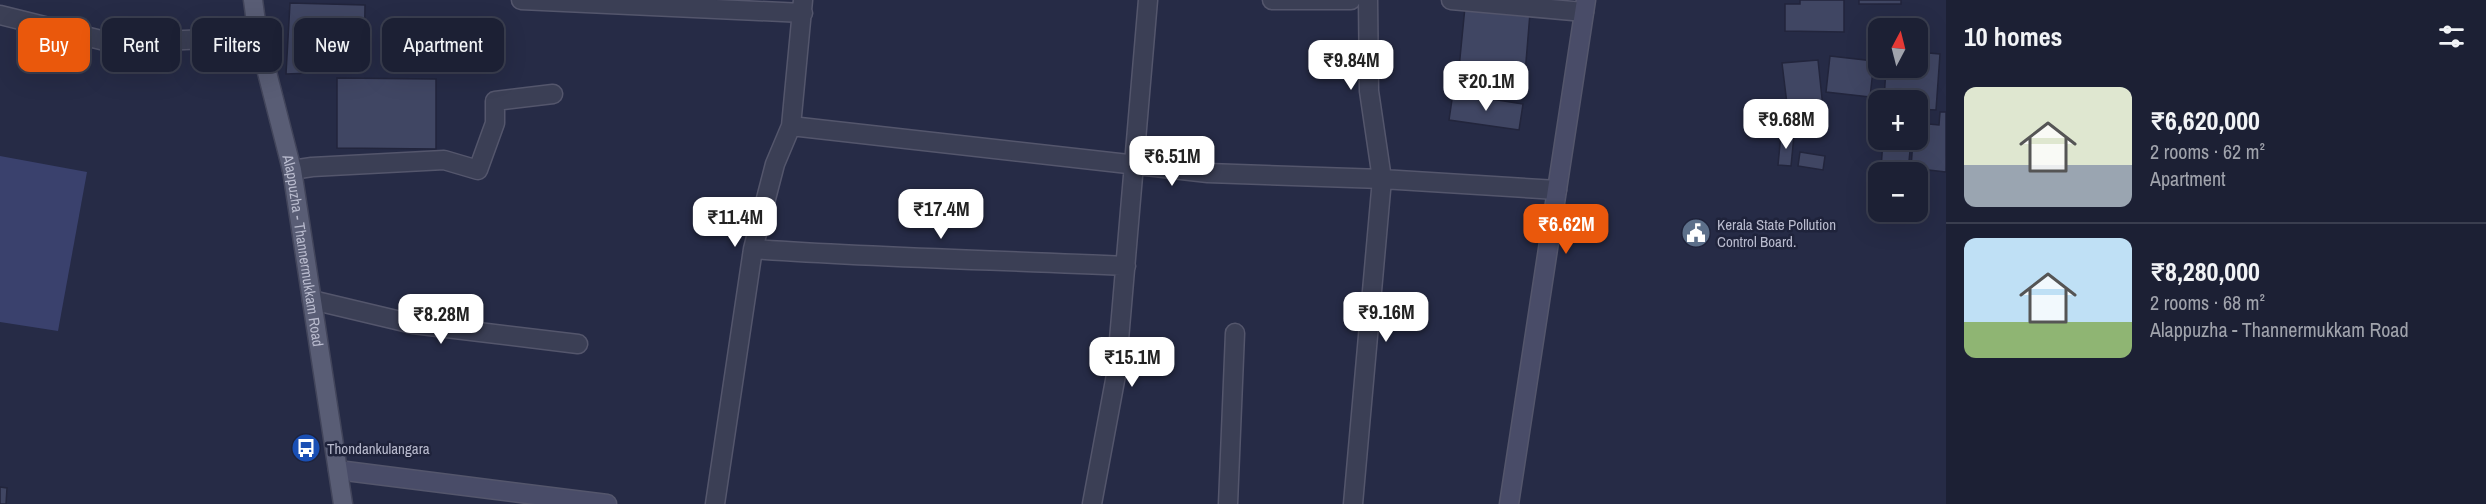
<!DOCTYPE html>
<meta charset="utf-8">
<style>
:root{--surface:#1c2034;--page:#25283c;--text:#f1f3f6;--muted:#a0a3ac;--line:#3a3e4f;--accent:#ea580c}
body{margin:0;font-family:"Archivo Narrow",sans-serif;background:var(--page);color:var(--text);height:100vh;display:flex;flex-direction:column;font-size:22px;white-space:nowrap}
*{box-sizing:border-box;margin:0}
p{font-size:20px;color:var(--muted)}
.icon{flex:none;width:33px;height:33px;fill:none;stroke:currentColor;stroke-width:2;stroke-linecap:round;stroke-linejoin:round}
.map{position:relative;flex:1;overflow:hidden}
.drawer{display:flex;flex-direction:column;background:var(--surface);width:540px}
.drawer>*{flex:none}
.guide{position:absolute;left:18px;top:18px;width:570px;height:54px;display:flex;gap:12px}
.needle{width:39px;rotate:7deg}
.fabs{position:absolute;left:1868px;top:18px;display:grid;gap:12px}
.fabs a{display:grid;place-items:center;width:60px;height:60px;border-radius:12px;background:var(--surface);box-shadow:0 6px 24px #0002,0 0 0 2px var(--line);font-size:30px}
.price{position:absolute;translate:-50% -51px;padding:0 14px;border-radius:12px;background:#fff;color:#222;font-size:20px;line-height:39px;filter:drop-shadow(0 2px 3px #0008)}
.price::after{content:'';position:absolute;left:50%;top:36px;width:18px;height:14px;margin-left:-9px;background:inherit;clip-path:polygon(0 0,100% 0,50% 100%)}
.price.active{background:var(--accent);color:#fff}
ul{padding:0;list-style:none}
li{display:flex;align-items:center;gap:18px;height:150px;padding:0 18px}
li+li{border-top:2px solid var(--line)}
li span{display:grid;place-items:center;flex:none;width:168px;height:120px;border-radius:12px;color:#555}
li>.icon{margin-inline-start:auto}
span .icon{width:72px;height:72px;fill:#fffc;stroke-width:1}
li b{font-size:26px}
h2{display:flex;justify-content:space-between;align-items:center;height:72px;padding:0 18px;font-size:26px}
.chip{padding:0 21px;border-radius:12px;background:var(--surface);box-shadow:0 6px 24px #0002,0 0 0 2px var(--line);font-size:21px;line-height:54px}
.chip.active{background:var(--accent);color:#fff}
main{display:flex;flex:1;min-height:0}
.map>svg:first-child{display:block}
.water{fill:#3a416d}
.building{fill:#404663;stroke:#22253c;stroke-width:1.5}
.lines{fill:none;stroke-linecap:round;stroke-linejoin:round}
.minor-casing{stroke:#54566c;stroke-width:21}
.secondary-casing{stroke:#54566c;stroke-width:21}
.primary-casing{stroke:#42455b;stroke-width:21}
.minor{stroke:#3b3f55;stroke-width:18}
.secondary{stroke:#494c68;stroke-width:18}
.primary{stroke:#595d75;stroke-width:18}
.labels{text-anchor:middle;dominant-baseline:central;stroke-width:5;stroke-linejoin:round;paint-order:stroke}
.poi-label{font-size:15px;fill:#b9bbce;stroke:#1f233b;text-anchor:start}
.street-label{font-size:15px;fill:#b9bbce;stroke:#1f233b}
</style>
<main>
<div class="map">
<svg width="1946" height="504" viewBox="0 0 1946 504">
<rect width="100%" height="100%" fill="#262b46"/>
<path class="water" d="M0,156L87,172L58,331L0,322Z"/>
<path class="building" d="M1800,0H1844V32L1785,31V4H1800Z
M1859,0H1901V4H1859Z
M290,3L365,5L364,71L286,74Z
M1465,7L1530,13L1525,74L1459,68Z
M1917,52L1940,54L1936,110L1917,109V100H1884L1886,68H1917Z
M1830,56L1874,61L1870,97L1826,92Z
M1818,60L1823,108L1788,112L1782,63Z
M337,78L436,79V149L337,148Z
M1453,93L1523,104L1519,130L1449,120Z
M1940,112H1946V172L1911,168L1913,140H1917V123L1939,125Z
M1781,134L1794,135L1791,166L1778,165Z
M1883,140H1911L1908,172L1881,169Z
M1800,152L1825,156L1823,170L1798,166Z
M0,487L7,488L6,504H0Z"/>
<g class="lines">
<g class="minor-casing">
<path id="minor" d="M521,0L803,13
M1272,0H1351
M1451,0L1584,12
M0,15L113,43L258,37
M791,126L1208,173L1382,179L1557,190
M292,170L312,167L444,160L478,170L495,123V101L553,94
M753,249C877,258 1002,260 1126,266
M312,300L413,324L578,344
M715,504L753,249L775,164L791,126L803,0
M1092,504L1116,375L1148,0
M1228,504L1235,333
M1353,504L1382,179L1369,91L1368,0"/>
</g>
<g class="secondary-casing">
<path id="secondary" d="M338,470L607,504
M1509,504L1586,0"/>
</g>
<g class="primary-casing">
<g id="primary">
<path id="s1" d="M253,0L258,37L292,170L343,504"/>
</g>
</g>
<use href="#minor" class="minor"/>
<use href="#secondary" class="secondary"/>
<use href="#primary" class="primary"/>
</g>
<defs>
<g id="civic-disc" transform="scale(1.5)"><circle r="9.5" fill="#5c6f8a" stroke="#1f233b"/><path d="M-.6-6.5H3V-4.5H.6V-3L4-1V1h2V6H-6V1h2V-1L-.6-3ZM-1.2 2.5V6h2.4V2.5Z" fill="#fff"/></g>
<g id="bus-disc" transform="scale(1.5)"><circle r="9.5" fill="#1a4fb4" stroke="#1f233b"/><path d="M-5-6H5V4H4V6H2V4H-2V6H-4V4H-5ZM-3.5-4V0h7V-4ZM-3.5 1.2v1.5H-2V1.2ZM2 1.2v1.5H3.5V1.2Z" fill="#fff"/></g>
</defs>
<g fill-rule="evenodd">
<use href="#civic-disc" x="1696" y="233"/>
<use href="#bus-disc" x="306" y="448"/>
</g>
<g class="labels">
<g class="poi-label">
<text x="1717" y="224">Kerala State Pollution<tspan x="1717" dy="17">Control Board.</tspan></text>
<text x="327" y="448">Thondankulangara</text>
</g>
<g class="street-label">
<text stroke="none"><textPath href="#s1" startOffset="256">Alappuzha - Thannermukkam Road</textPath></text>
</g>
</g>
</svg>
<div class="fabs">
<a><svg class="needle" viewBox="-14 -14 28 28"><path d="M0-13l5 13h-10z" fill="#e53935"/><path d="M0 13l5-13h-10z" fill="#a0a3ac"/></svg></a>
<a>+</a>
<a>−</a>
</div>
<b class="price" style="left:1351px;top:91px">₹9.84M</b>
<b class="price" style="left:1486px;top:112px">₹20.1M</b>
<b class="price" style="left:1786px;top:150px">₹9.68M</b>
<b class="price" style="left:1172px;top:187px">₹6.51M</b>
<b class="price" style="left:941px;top:240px">₹17.4M</b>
<b class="price" style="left:735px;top:248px">₹11.4M</b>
<b class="price active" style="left:1566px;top:255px">₹6.62M</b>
<b class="price" style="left:1386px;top:343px">₹9.16M</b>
<b class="price" style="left:441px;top:345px">₹8.28M</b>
<b class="price" style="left:1132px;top:388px">₹15.1M</b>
<div class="guide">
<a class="chip active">Buy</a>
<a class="chip">Rent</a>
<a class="chip">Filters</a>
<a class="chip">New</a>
<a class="chip">Apartment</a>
</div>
</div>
<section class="drawer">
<h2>10 homes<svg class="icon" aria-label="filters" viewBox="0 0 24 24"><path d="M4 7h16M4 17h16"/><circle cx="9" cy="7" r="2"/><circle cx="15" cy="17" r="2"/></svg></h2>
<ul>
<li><span style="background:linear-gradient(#dfe7d0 65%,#9aa5b1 0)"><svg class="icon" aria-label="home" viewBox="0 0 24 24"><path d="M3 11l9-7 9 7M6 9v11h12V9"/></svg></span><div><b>₹6,620,000</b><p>2 rooms · 62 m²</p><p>Apartment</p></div></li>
<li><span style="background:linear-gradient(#bfe0f5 70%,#8fb573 0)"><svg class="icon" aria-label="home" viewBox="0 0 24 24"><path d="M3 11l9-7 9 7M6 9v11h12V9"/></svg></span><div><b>₹8,280,000</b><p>2 rooms · 68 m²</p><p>Alappuzha - Thannermukkam Road</p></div></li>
</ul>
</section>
</main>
